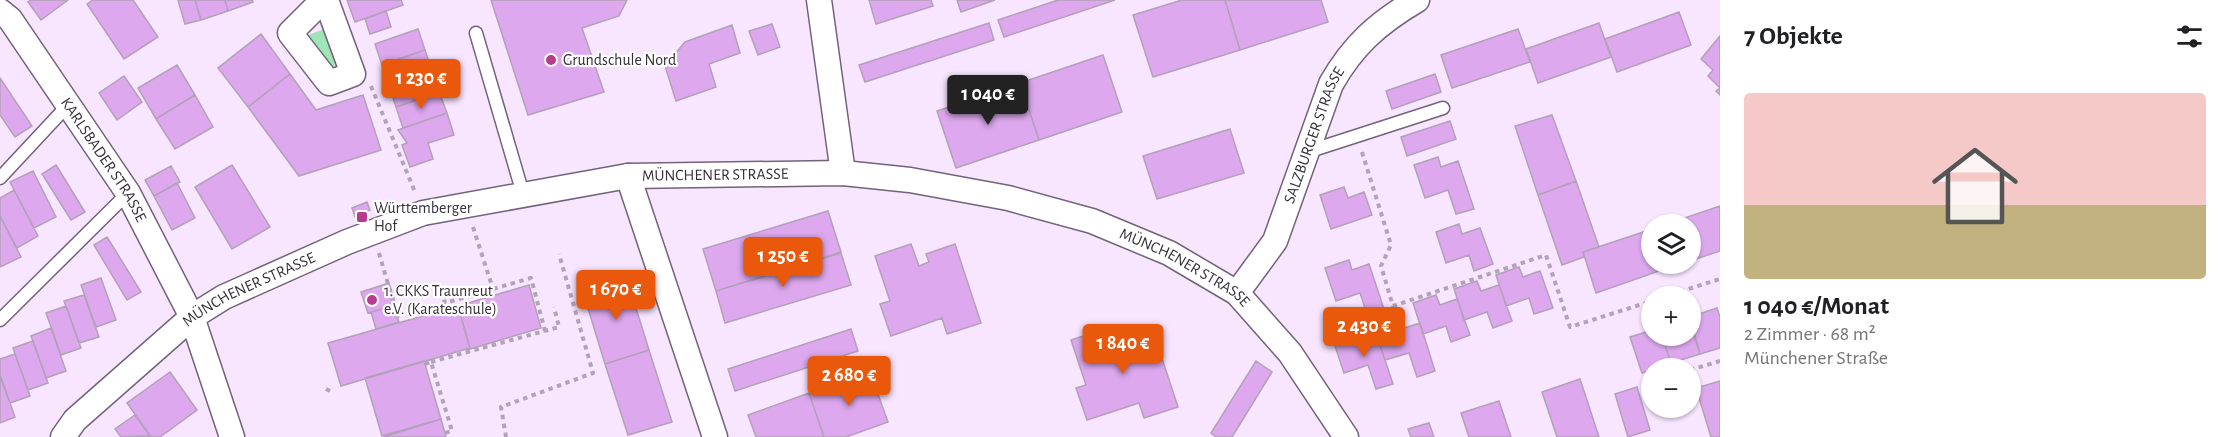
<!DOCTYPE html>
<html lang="de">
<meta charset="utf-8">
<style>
:root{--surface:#fff;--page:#f6f6f6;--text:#202124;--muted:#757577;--accent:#ea580c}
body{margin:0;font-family:"Alegreya Sans",sans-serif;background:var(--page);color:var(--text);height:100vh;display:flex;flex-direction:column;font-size:22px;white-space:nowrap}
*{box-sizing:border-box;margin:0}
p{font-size:20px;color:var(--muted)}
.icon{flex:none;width:33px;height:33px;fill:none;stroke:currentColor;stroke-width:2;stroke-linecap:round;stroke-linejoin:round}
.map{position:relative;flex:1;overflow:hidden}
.panel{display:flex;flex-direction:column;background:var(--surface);width:510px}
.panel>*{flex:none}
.fabs{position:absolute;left:1641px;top:214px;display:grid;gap:12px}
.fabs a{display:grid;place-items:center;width:60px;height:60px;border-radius:50%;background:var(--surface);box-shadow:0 2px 4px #0004;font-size:30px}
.price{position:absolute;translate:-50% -51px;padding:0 14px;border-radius:6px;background:var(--accent);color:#fff;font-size:20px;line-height:39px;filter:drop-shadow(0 2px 3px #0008)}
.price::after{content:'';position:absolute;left:50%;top:36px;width:18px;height:14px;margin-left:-9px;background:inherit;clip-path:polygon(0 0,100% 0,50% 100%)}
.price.on{background:#222;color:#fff}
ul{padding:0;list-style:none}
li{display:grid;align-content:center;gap:12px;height:318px;padding:0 24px}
li span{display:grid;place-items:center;height:186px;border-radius:6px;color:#555}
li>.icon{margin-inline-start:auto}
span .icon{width:108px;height:108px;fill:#fffc;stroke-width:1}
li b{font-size:26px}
h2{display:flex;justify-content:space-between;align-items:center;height:72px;padding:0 24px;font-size:26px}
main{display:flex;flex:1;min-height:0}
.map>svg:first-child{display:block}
.green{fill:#9fe6b6}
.building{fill:#dda8ee;stroke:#b3a0b9;stroke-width:1.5}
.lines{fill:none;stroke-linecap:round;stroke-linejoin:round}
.service-casing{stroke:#736379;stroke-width:15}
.minor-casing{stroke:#736379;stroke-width:27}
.path{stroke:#b2a4b8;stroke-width:4;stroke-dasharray:4.5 4.5;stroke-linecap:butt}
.service{stroke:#fff;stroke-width:12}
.minor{stroke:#fff;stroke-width:24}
.poi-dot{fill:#b73c8e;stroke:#fff;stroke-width:2}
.labels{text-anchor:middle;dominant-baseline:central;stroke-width:4.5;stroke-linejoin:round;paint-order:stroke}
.poi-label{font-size:16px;fill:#37303a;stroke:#fff;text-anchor:start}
.street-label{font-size:16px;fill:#37303a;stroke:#fff}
</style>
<main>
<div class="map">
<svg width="1720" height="437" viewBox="0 0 1720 437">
<rect width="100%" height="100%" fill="#f8e5ff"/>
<path class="green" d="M327,28L341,62L328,69L306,36Z"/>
<path class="building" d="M31,0H68L41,20L28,2Z
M93,0H133L158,37L124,59L87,4Z
M178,0H195L201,20L185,24Z
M195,0H225L228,11L201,20Z
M225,0H252L253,2L228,11Z
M347,0H401L403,5L355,22Z
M491,0H627L619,16L582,28L604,92L528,115Z
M869,0H931L933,6L876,24Z
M957,0H995L961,12Z
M1058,0H1115L1004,37L998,20Z
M1182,0H1225L1240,50L1153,77L1133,15Z
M1225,0H1321L1328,22L1240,50Z
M386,11L391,27L370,34L365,19Z
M1679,12L1691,45L1617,72L1605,39Z
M989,23L994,40L865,82L859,65Z
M1599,23L1611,57L1538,83L1526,49Z
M772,24L780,47L758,55L749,31Z
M732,25L740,53L709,64L716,87L676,101L665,66L685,42Z
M418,29L425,50L382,65L375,44Z
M1518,29L1530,62L1452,88L1441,55Z
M261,34L290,74L248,107L218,68Z
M1720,36V95L1716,91L1720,88L1708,76L1713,70L1701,59Z
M425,50L432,71L389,86L382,65Z
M1103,55L1122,112L1039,140L1020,83Z
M177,65L195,95L156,119L138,88Z
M432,71L439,92L396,107L389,86Z
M290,74L316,110L363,95L381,150L299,176L248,107Z
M1435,74L1441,92L1392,109L1386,91Z
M124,76L142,102L117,120L99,93Z
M0,78L32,126L15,137L0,115Z
M1020,83L1039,140L956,168L937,111Z
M439,92L447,113L403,128L396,107Z
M195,95L213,127L175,149L156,119Z
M447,113L454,135L428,143L433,159L410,167L402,145L407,143L398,130Z
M1552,115L1576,181L1538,195L1515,126Z
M1450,121L1456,139L1407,156L1401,137Z
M1230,129L1244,173L1157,199L1143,156Z
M1438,157L1441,167L1458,161L1474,209L1456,214L1448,190L1425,198L1414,165Z
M56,165L85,212L71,220L42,174Z
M232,165L270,227L232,249L195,187Z
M171,166L180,182L154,196L145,180Z
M33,171L56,217L34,228L10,182Z
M1576,181L1599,247L1583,252L1584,257L1562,265L1538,195Z
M177,183L195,218L172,230L154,196Z
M1344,187L1348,198L1364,192L1372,215L1331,229L1320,195Z
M14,190L38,236L17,248L0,216V198Z
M367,202L370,210L355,217L352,208Z
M1720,206V251L1690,261V225H1664Z
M828,211L841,252L716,291L703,249Z
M0,216L21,257L0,267Z
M1459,224L1462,234L1480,228L1493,264L1474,271L1469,255L1446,263L1436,232Z
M1652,229V264L1676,265L1596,293L1583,252Z
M107,237L141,292L127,300L94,245Z
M911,244L919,266L929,262L926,254L955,244L981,323L947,334L942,318L891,336L880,304L890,301L875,256Z
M841,253L851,285L725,323L716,291Z
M1349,260L1352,270L1369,264L1385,312L1368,317L1360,293L1336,301L1325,268Z
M1519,267L1523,277L1540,271L1553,308L1534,314L1529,298L1506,306L1496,275Z
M101,278L116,320L96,327L81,285Z
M627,279L649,350L605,364L583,292Z
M1477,281L1481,291L1499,285L1512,321L1493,328L1487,312L1464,320L1454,289Z
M389,283L396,305L368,313L361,292Z
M529,285L541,328L470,349L458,306Z
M84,295L99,337L79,343L64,301Z
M1436,295L1440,305L1457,299L1470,335L1451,342L1446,326L1423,334L1413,303Z
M66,306L81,348L61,355L46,313Z
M394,306L399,322L376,329L371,312Z
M458,306L470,348L341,386L328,343Z
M1717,308L1720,317V348L1700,354L1690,317Z
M1398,319L1401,329L1420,323L1435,371L1417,377L1409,353L1385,360L1374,327Z
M1690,325L1700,354L1671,363L1662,336H1690Z
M51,328L66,371L46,378L31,336Z
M1108,328L1115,349L1126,346L1123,338L1152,328L1178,407L1144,418L1139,403L1087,420L1076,388L1086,385L1071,340Z
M851,329L858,351L735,391L728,369Z
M1652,330V336H1662L1671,363L1642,373L1630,337Z
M1357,332L1360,342L1377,336L1393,384L1376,389L1368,365L1344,373L1333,340Z
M33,341L48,383L28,390L13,348Z
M649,350L672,422L628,435L605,364Z
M15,354L30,396L10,403L0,376V359Z
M424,361L441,419L382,436L365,378Z
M1256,361L1272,372L1232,437H1216L1211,433Z
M170,372L197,410L160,437H151L127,403Z
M870,372L888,422L846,437H824L809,393Z
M0,375L15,417L0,423Z
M1580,379L1599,437H1557L1542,392Z
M1720,381V437H1711L1696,388Z
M1637,387L1650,430L1628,437L1615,394Z
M809,393L824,437H756L748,415Z
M1499,401L1511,437H1469L1461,413Z
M135,415L150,436L121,437L115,429Z
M441,419L446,437H384Z
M1429,423L1434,437H1411L1408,429Z"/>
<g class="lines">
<g class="service-casing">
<path id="service" d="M476,33L521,187
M1308,149L1313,150L1443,108
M0,178L69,104
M0,320L128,193"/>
</g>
<g class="minor-casing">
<g id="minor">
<path d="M323,0L290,33L329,83L353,74L326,0"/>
<path d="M819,0L843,173"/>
<path id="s1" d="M0,11L10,19L128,193L192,317L232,437"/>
<path d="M628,176L715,437"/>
<path id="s2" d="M1237,293L1275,241L1331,84C1353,45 1378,23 1417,0"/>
<path id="s3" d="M63,437L75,420L192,317L224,297L347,242L423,213L628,176L843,173L910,180L1008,198L1092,221L1169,253L1237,293L1290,353L1346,437"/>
</g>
</g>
<path class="path" d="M371,86L415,192
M1362,152L1391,245L1381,266L1393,306L1546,255L1570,327L1652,301
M473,227L493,289
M379,253L399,322
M441,291L445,303L531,278L545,331
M1663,297L1720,279
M1358,327L1389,316L1393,306
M431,362L559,327L554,307
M425,364L431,362L452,431L445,433
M1690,370L1720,361
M326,389L332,392
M506,437L501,407L593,373L559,254"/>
<use href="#service" class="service"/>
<use href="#minor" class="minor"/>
</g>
<g class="poi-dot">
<circle cx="551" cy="60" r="6"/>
<rect x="356" y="211" width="12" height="12" rx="3"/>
<circle cx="372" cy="300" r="6"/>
</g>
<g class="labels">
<g class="poi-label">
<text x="563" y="60">Grundschule Nord</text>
<text x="374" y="208">Württemberger<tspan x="374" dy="18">Hof</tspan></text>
<text x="384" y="291">1. CKKS Traunreut<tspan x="384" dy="18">e.V. (Karateschule)</tspan></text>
</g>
<g class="street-label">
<text stroke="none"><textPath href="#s2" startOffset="177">SALZBURGER STRASSE</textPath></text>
<text stroke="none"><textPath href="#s1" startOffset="182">KARLSBADER STRASSE</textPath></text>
<text stroke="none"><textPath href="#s3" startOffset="726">MÜNCHENER STRASSE</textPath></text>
<text stroke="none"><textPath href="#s3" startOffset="1212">MÜNCHENER STRASSE</textPath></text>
<text stroke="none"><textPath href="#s3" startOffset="240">MÜNCHENER STRASSE</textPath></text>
</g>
</g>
</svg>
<div class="fabs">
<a><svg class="icon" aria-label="layers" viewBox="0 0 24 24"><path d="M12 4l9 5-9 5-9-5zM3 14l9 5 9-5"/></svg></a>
<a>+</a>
<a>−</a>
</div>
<b class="price" style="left:421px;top:110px">1 230 €</b>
<b class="price on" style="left:988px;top:126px">1 040 €</b>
<b class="price" style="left:783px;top:288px">1 250 €</b>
<b class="price" style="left:616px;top:321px">1 670 €</b>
<b class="price" style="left:1364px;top:358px">2 430 €</b>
<b class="price" style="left:1123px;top:375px">1 840 €</b>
<b class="price" style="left:849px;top:407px">2 680 €</b>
</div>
<section class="panel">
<h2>7 Objekte<svg class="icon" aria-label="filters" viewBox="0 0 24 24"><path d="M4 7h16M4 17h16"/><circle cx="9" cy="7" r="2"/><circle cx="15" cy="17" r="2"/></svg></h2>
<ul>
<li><span style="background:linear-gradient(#f6c9c9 60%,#c2b280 0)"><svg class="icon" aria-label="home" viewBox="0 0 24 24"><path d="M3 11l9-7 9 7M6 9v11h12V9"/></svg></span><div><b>1 040 €/Monat</b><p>2 Zimmer · 68 m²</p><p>Münchener Straße</p></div></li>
</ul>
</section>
</main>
